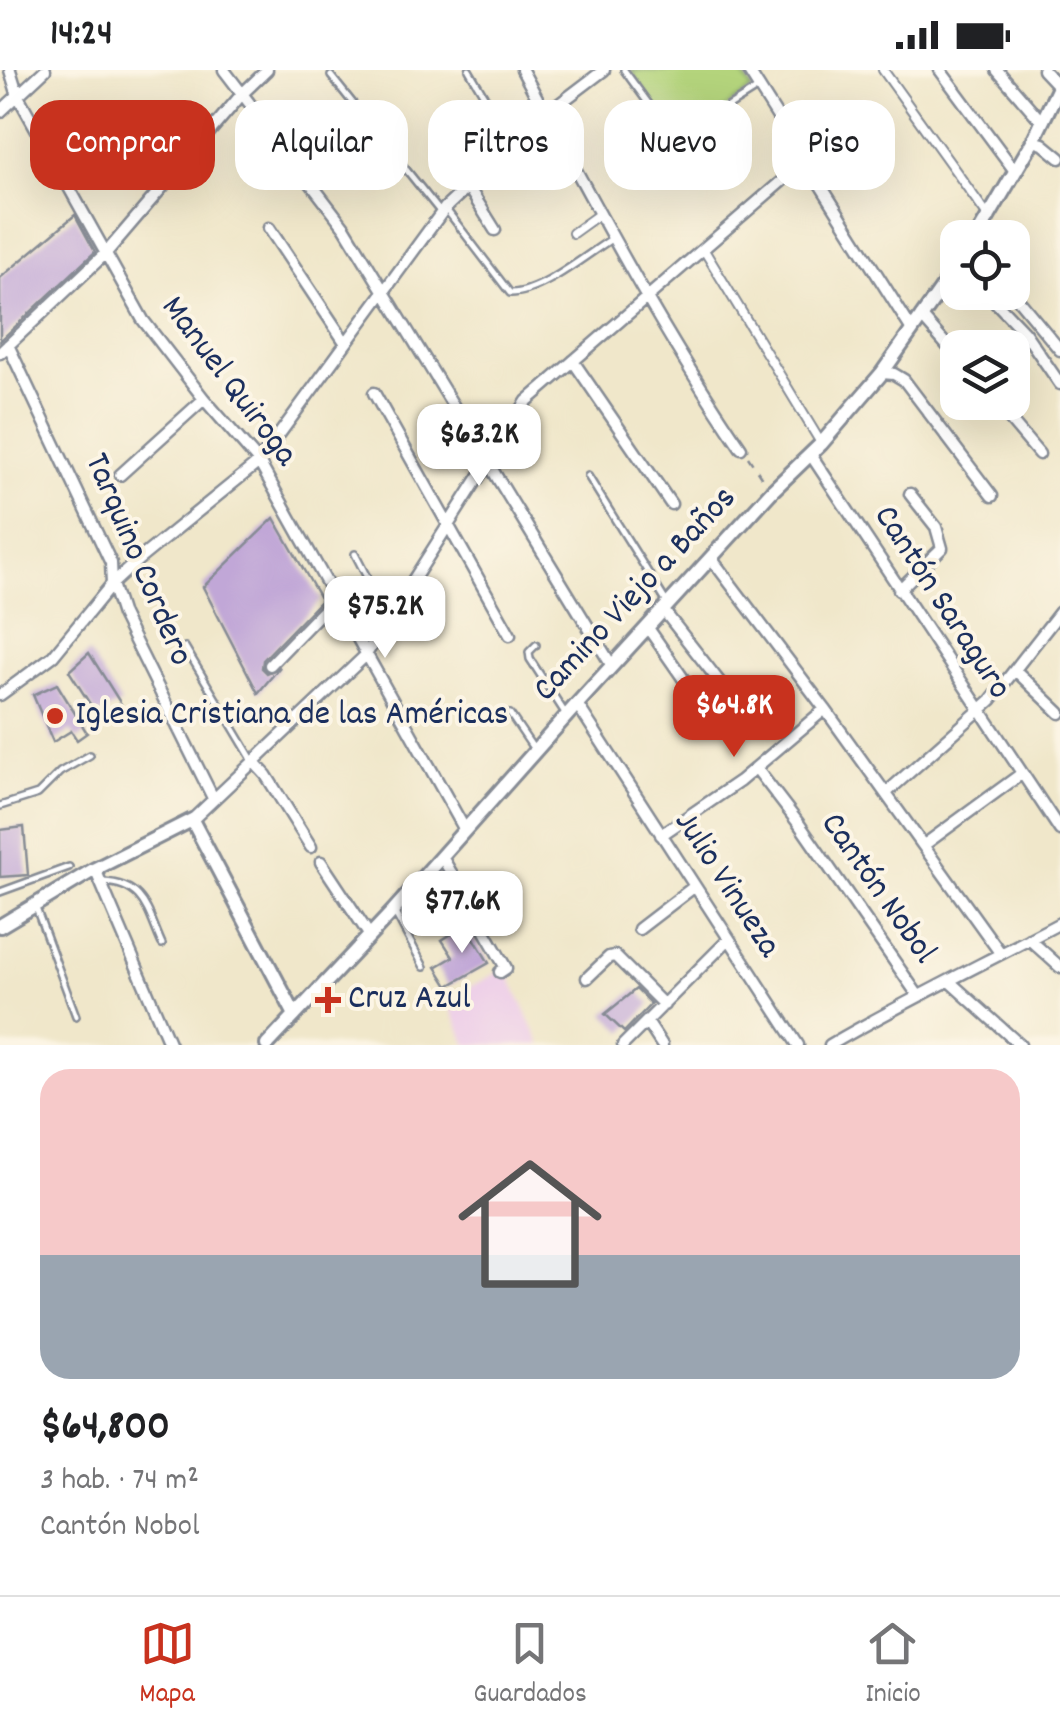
<!DOCTYPE html>
<html lang="es">
<meta charset="utf-8">
<style>
:root{--surface:#fff;--page:#f6f6f6;--text:#202124;--muted:#757577;--line:#e0e0e0;--accent:#c8321e}
body{margin:0;font-family:Dekko,sans-serif;background:var(--page);color:var(--text);height:100vh;display:flex;flex-direction:column;font-size:38px;white-space:nowrap}
*{box-sizing:border-box;margin:0}
p{font-size:32px;color:var(--muted)}
.icon{flex:none;width:55px;height:55px;fill:none;stroke:currentColor;stroke-width:2;stroke-linecap:round;stroke-linejoin:round}
.map{position:relative;height:975px;overflow:hidden}
.details{display:flex;flex-direction:column;background:var(--surface);flex:1}
.details>*{flex:none}
.hud{position:absolute;left:30px;top:30px;width:1000px;height:90px;display:flex;gap:20px}
.tools{position:absolute;left:940px;top:150px;display:grid;gap:20px}
.tools a{display:grid;place-items:center;width:90px;height:90px;border-radius:20px;background:var(--surface);box-shadow:0 10px 40px #0002;font-size:50px}
.price{position:absolute;translate:-50% -85px;padding:0 22px;border-radius:20px;background:#fff;color:#222;font-size:32px;line-height:65px;filter:drop-shadow(0 2px 5px #0008)}
.price::after{content:'';position:absolute;left:50%;top:60px;width:30px;height:22px;margin-left:-15px;background:inherit;clip-path:polygon(0 0,100% 0,50% 100%)}
.price.active{background:var(--accent);color:#fff}
ul{padding:0;list-style:none}
li{display:grid;align-content:center;gap:20px;height:530px;padding:0 40px}
li+li{border-top:2px solid var(--line)}
li span{display:grid;place-items:center;height:310px;border-radius:30px;color:#555}
li>.icon{margin-inline-start:auto}
span .icon{width:180px;height:180px;fill:#fffc;stroke-width:1}
li b{font-size:42px}
.pill{padding:0 35px;border-radius:30px;background:var(--surface);box-shadow:0 10px 40px #0002;font-size:35px;line-height:90px}
.pill.active{background:var(--accent);color:#fff}
.status{display:flex;justify-content:space-between;align-items:center;height:70px;padding:0 50px;background:var(--surface);direction:ltr}
.status svg{height:28px;fill:currentColor}
.tabs{display:flex;justify-content:space-around;align-items:center;height:140px;border-top:2px solid var(--line);background:var(--surface);font-size:28px;color:var(--muted)}
.tabs a{display:grid;justify-items:center;gap:5px}
.tabs .active{color:var(--accent)}
.map>svg:first-child{display:block}
.built{fill:#eed0e8}
.park{fill:#b4d47b;stroke:#68826c;stroke-width:2.5}
.building{fill:#c1a7d7}
.lines{fill:none;stroke-linecap:round;stroke-linejoin:round}
.service-casing{stroke:#868b94;stroke-width:10}
.pedestrian-casing{stroke:#868b94;stroke-width:12}
.minor-casing{stroke:#868b94;stroke-width:15}
.tertiary-casing{stroke:#868b94;stroke-width:18}
.path{stroke:#868b94;stroke-width:2.5;stroke-dasharray:8 8;stroke-linecap:butt}
.service{stroke:#fff;stroke-width:5}
.pedestrian{stroke:#fff;stroke-width:8}
.minor{stroke:#fff;stroke-width:10}
.tertiary{stroke:#fff;stroke-width:12}
.poi-dot{fill:#c8321e;stroke:#fcf5e5;stroke-width:4}
.labels{text-anchor:middle;dominant-baseline:central;stroke-width:8;stroke-linejoin:round;paint-order:stroke}
.street-label{font-size:35px;fill:#1b2f5e;stroke:#fcf5e5}
.poi-label{font-size:35px;fill:#1b2f5e;stroke:#fcf5e5;text-anchor:start}
</style>
<div class="status"><b>14:24</b><svg viewBox="0 0 49 12"><path d="M0 12V9h3v3zM5 12V6h3v6zM10 12V3h3v9zM15 12V0h3v12zM26 1h20v11H26zM47 4h2v5h-2z"/></svg></div>
<div class="map">
<svg width="1060" height="975" viewBox="0 0 1060 975">
<rect width="100%" height="100%" fill="#fcf5e5"/>
<filter id="ink" filterUnits="userSpaceOnUse"><feTurbulence type="fractalNoise" baseFrequency=".01" numOctaves="2"/><feDisplacementMap in="SourceGraphic" scale="20" xChannelSelector="R" yChannelSelector="G"/><feConvolveMatrix kernelMatrix="1 2 1 2 8 2 1 2 1" color-interpolation-filters="sRGB"/></filter>
<filter id="wash" filterUnits="userSpaceOnUse"><feTurbulence type="fractalNoise" baseFrequency=".0048" numOctaves="4" result="noise"/><feDisplacementMap in="SourceGraphic" scale="40" xChannelSelector="R" yChannelSelector="G"/><feGaussianBlur stdDeviation="2.25" result="paint"/><feColorMatrix in="noise" values="0 0 0 0 0 0 0 0 0 0 0 0 0 0 0 0 0 1.4 0 .05"/><feComposite in="paint" operator="in"/></filter>
<g filter="url(#wash)">
<rect width="100%" height="100%" fill="#f0e7ca"/>
<path class="built" d="M506,898L541,975H467L446,930Z"/>
<path class="park" d="M630,0H740L753,19L677,73Z"/>
<g id="blocks">
<path class="building" d="M266,80L275,94L254,109L245,95Z
M75,145L95,182L0,271V208Z
M274,448L321,530L263,590L262,598L267,603L280,597L258,623L203,517Z
M89,583L121,634L97,645L69,601Z
M57,614L87,663L77,670L71,661L53,672L33,625Z
M24,757L28,805L0,807V760Z
M466,855L489,893L448,916L436,897L453,887L442,870Z
M636,919L651,934L624,962L605,944Z"/>
</g>
</g>
<g filter="url(#ink)">
<use href="#blocks" fill-opacity="0" stroke="#868b94" stroke-width="2.5"/>
<g class="lines">
<g class="service-casing">
<path id="service" d="M469,0L502,56
M624,0L673,67L685,64L758,18
M331,6L441,143
M445,138L510,223C540,224 587,184 613,168
M588,406L667,533
M355,484L371,515L395,533
M536,575L529,582L530,589L565,643
M185,577L253,691
M510,644L533,678
M0,736L38,724L60,702L90,685
M103,812C145,814 147,841 162,874
M0,822L69,797
M36,838L76,946
M395,843L424,897"/>
</g>
<g class="pedestrian-casing">
<path id="pedestrian" d="M883,0L990,149
M573,163L598,145
M704,180L821,373"/>
</g>
<g class="minor-casing">
<path id="minor" d="M10,0L18,26L143,250L204,329L259,392L465,760
M224,0L345,158L612,596
M522,0C591,128 659,258 741,378
M748,0L912,260
M940,0L1015,101
M997,0L1042,52
M1043,0L1059,17
M0,42L45,0
M1033,71L1043,74L1060,88
M467,115L495,160
M269,158L345,272
M986,222L1025,263L1060,314
M1012,222L1060,280
M921,246L958,288
M8,275L111,493L112,514L122,545L213,728
M0,283L106,183L242,24L267,0
M573,291L671,434
M882,303L894,304L904,310L992,426
M374,323L510,565
M995,332L1039,384
M811,385L1060,760
M120,405L204,329
M711,488L825,639L1001,884
M899,520L942,478L936,457L910,424
M664,541L747,647
M648,558L703,637
M270,595L334,529
M1016,601L1060,643
M0,625L53,586L112,514L138,490L259,392L445,138L546,44L604,0
M577,634L798,975
M253,691L266,705L311,777
M756,698L799,754L917,924
M886,723L991,630L1060,542
M192,750L365,586L527,331L805,91
M661,765L740,711L825,639
M924,775L1021,704
M442,787L506,898L500,902
M321,792L370,866
M95,799L170,975
M639,859L695,816
M1029,869L1060,897
M587,908L609,887L615,886L664,935
M950,912L1020,975
M647,952L662,975
M623,975L729,869
M830,975C905,931 983,894 1060,853"/>
</g>
<g class="tertiary-casing">
<path id="tertiary" d="M976,168L1033,71L1060,15
M0,856L95,799L192,750L295,945
M267,975L393,841L577,634L771,422L821,374L882,303L958,195"/>
</g>
<path class="path" d="M748,387L766,414"/>
<use href="#service" class="service"/>
<use href="#pedestrian" class="pedestrian"/>
<use href="#minor" class="minor"/>
<use href="#tertiary" class="tertiary"/>
</g>
</g>
<g class="poi-dot">
<circle cx="55" cy="646" r="10"/>
<path d="M323 915h10v10h10v10h-10v10h-10v-10h-10v-10h10z"/>
</g>
<g class="labels">
<g class="street-label">
<text transform="translate(228 312) rotate(53)">Manuel Quiroga</text>
<text transform="translate(137 490) rotate(67)">Tarquino Cordero</text>
<text transform="translate(636 525) rotate(-47)">Camino Viejo a Baños</text>
<text transform="translate(941 533) rotate(57)">Cantón Saraguro</text>
<text transform="translate(726 815) rotate(57)">Julio Vinueza</text>
<text transform="translate(877 819) rotate(55)">Cantón Nobol</text>
</g>
<g class="poi-label">
<text x="75" y="646">Iglesia Cristiana de las Américas</text>
<text x="348" y="930">Cruz Azul</text>
</g>
</g>
</svg>
<div class="tools">
<a><svg class="icon" aria-label="locate" viewBox="0 0 24 24"><circle cx="12" cy="12" r="6"/><path d="M12 2v4M12 18v4M2 12h4M18 12h4"/></svg></a>
<a><svg class="icon" aria-label="layers" viewBox="0 0 24 24"><path d="M12 4l9 5-9 5-9-5zM3 14l9 5 9-5"/></svg></a>
</div>
<b class="price" style="left:479px;top:419px">$63.2K</b>
<b class="price" style="left:385px;top:591px">$75.2K</b>
<b class="price active" style="left:734px;top:690px">$64.8K</b>
<b class="price" style="left:462px;top:886px">$77.6K</b>
<div class="hud">
<a class="pill active">Comprar</a>
<a class="pill">Alquilar</a>
<a class="pill">Filtros</a>
<a class="pill">Nuevo</a>
<a class="pill">Piso</a>
</div>
</div>
<section class="details">
<ul>
<li><span style="background:linear-gradient(#f6c9c9 60%,#9aa5b1 0)"><svg class="icon" aria-label="home" viewBox="0 0 24 24"><path d="M3 11l9-7 9 7M6 9v11h12V9"/></svg></span><div><b>$64,800</b><p>3 hab. · 74 m²</p><p>Cantón Nobol</p></div></li>
</ul>
</section>
<nav class="tabs">
<a class="active"><svg class="icon" aria-label="map" viewBox="0 0 24 24"><path d="M3 6l6-2 6 2 6-2v14l-6 2-6-2-6 2zM9 4v14M15 6v14"/></svg>Mapa</a>
<a><svg class="icon" aria-label="saved" viewBox="0 0 24 24"><path d="M7 4h10v16l-5-4-5 4z"/></svg>Guardados</a>
<a><svg class="icon" aria-label="home" viewBox="0 0 24 24"><path d="M3 11l9-7 9 7M6 9v11h12V9"/></svg>Inicio</a>
</nav>
